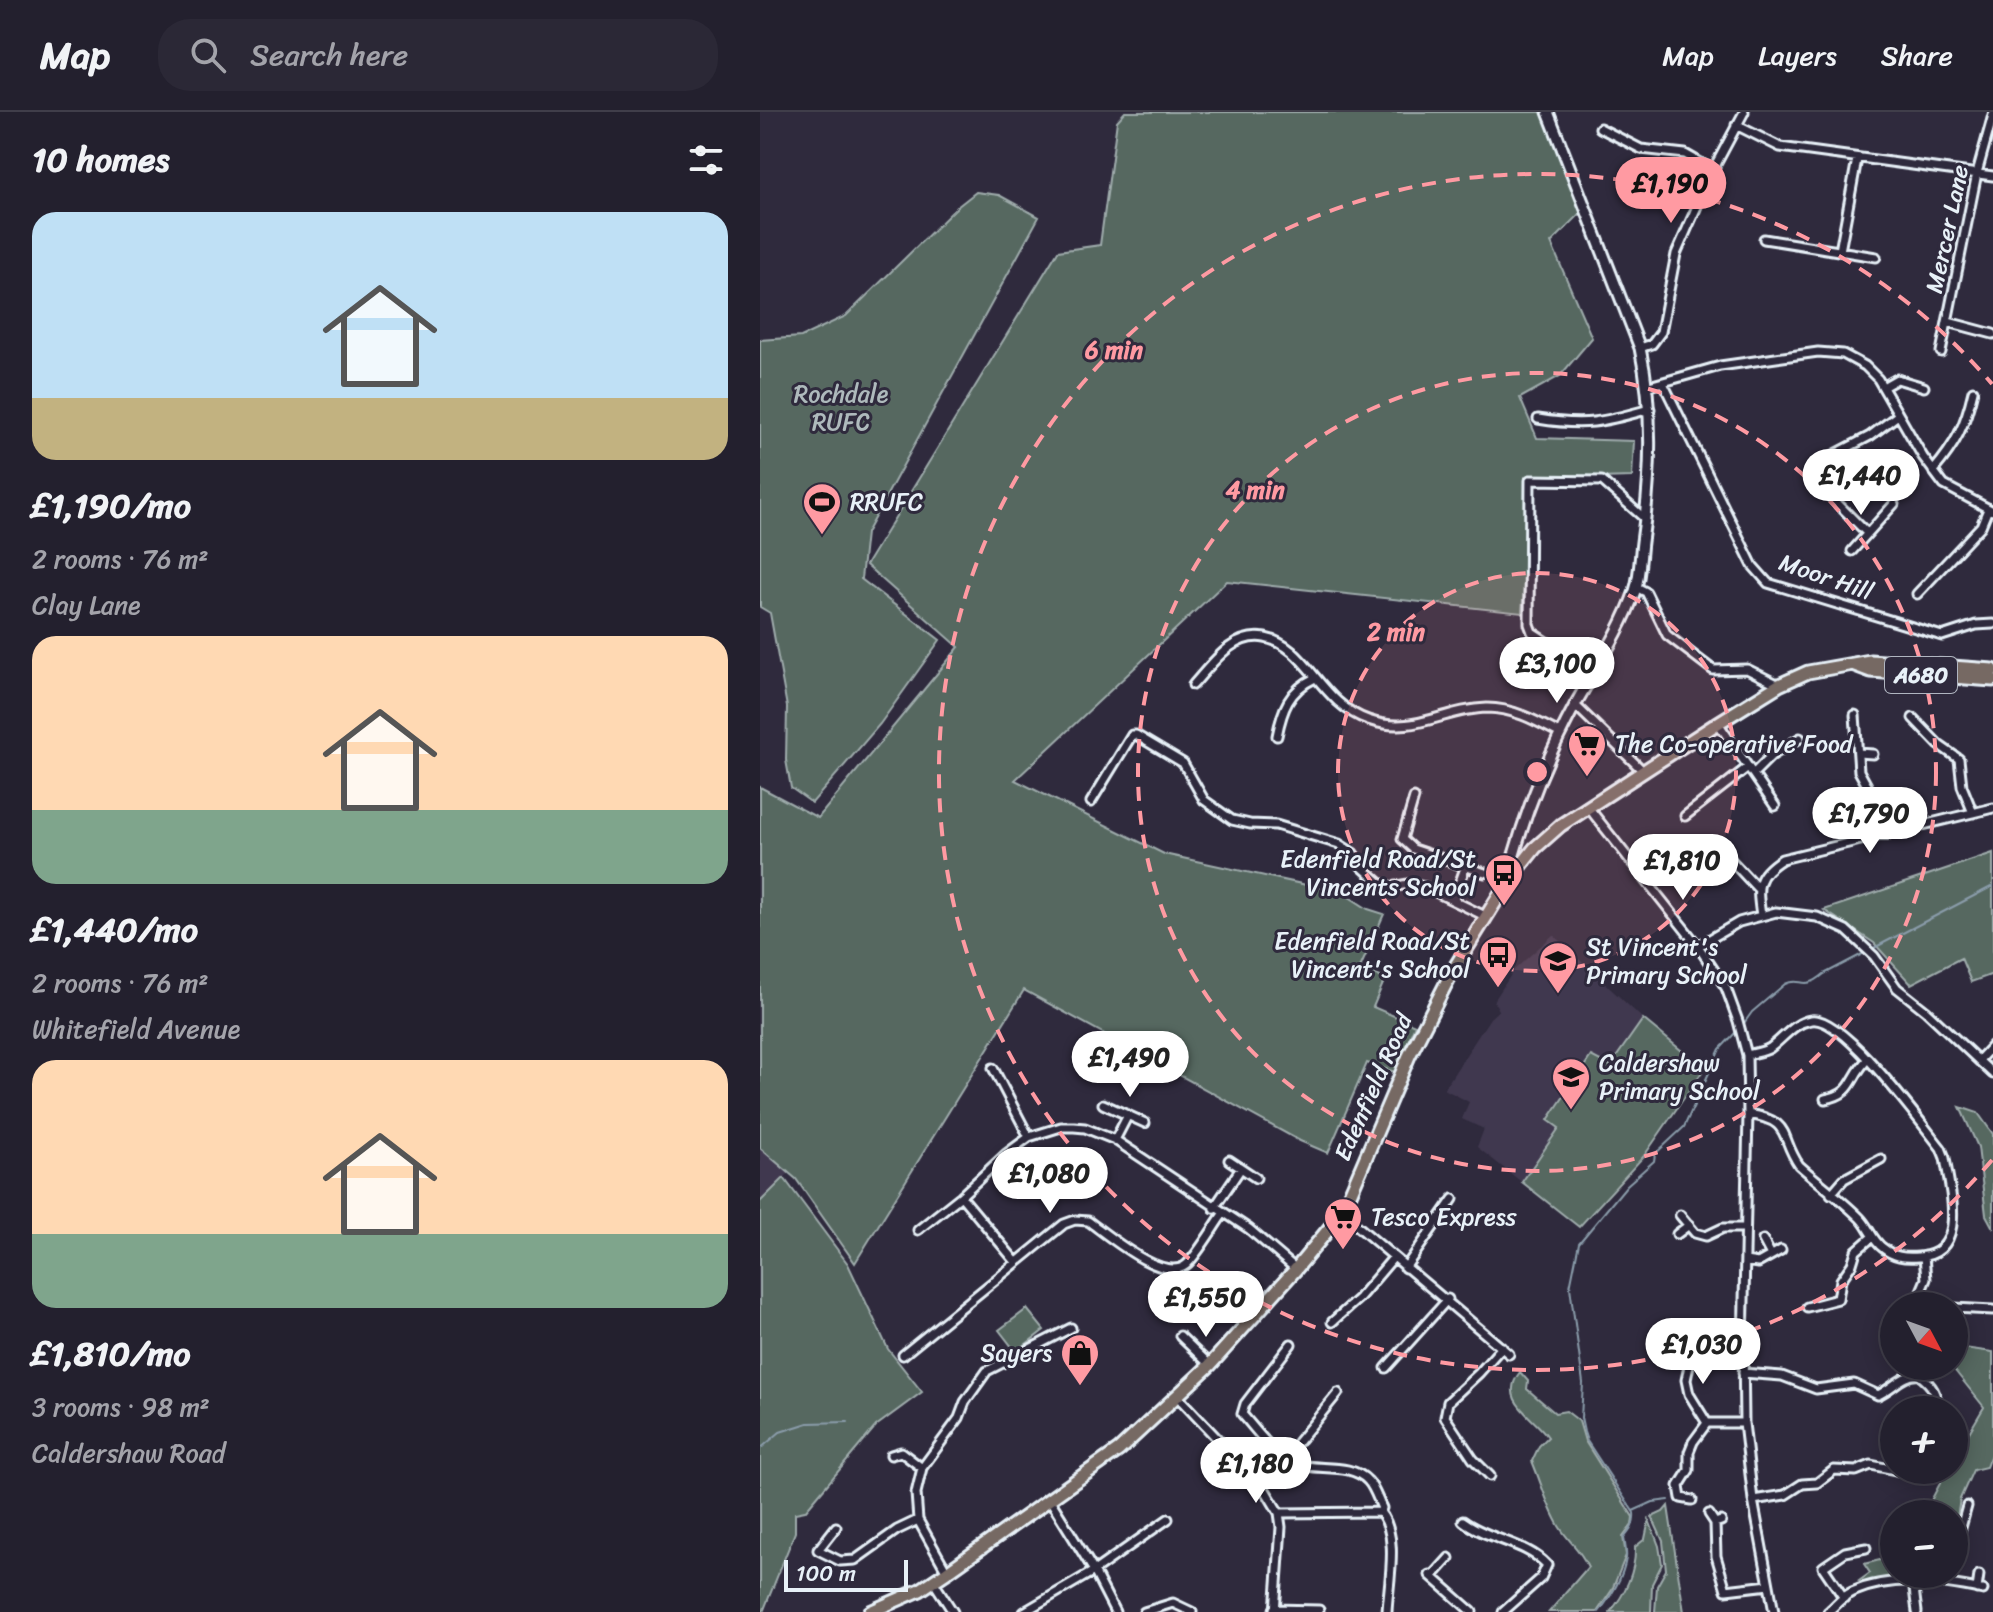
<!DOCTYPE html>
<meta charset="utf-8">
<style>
:root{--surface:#23202e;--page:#2b2836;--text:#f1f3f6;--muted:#a3a3aa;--line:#403e4a;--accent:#ff9aa2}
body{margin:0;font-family:Sriracha,sans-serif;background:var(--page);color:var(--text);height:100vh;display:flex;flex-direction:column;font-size:30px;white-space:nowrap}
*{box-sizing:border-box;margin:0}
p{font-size:26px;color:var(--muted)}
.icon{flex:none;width:44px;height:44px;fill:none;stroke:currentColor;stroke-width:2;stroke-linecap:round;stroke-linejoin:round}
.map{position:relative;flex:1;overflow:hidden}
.details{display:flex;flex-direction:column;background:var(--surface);width:760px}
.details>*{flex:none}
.needle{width:52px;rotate:131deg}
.controls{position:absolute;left:1120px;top:1180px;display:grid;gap:16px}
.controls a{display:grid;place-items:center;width:88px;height:88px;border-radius:50%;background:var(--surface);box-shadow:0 4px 20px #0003,0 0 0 2px var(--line);font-size:40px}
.scale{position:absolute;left:24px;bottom:20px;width:124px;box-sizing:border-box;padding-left:8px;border:4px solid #e8f1f8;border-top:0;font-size:22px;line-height:28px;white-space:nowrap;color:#e8f1f8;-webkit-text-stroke:6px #2f2a3d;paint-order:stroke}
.price{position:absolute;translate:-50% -68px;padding:0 18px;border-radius:28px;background:#fff;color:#222;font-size:26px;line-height:52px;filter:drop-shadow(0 2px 4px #0008)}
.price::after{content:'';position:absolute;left:50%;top:48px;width:24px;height:18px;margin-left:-12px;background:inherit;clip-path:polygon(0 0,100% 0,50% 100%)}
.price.active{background:var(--accent);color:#111}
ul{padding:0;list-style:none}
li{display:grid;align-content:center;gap:16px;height:424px;padding:0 32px}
li span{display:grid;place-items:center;height:248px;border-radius:24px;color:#555}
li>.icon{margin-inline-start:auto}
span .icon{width:144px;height:144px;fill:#fffc;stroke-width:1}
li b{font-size:34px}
h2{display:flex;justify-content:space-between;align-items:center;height:96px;padding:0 32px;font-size:34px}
header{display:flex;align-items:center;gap:48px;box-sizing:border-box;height:112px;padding:0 40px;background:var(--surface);border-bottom:2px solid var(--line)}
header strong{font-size:38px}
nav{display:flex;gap:44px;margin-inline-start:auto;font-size:28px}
.search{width:560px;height:72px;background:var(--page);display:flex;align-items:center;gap:20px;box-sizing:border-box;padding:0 28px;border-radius:32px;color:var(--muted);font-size:30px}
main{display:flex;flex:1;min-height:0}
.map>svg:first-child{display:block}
.built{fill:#41394f}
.green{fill:#566861;stroke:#9facac;stroke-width:2}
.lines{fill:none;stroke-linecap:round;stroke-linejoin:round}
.stream{stroke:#8a9caa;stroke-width:2}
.minor-casing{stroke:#e8f1f8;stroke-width:13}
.tertiary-casing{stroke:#e8f1f8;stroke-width:15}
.primary-casing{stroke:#e8f1f8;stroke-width:17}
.minor{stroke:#2f2a3d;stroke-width:7}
.tertiary{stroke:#2f2a3d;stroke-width:9}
.primary{stroke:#766964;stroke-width:11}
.ring{fill:none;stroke:#ff9aa2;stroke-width:4;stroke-dasharray:14 10}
.labels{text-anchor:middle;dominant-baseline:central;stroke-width:6;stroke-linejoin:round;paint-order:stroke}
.shield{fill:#2f2a3d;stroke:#b0b5c0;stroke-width:2}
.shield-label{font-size:22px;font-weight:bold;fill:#e8f1f8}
.street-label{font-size:24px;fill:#e8f1f8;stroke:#2f2a3d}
.park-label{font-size:24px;fill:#aebabc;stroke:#2f2a3d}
.poi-label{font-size:24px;fill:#e8f1f8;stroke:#2f2a3d;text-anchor:start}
.centre{fill:#ff9aa2;stroke:#2f2a3d;stroke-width:4}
.ring-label{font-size:24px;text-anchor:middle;font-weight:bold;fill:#ff9aa2;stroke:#2f2a3d;stroke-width:6;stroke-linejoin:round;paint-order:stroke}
</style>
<header>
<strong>Map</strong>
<div class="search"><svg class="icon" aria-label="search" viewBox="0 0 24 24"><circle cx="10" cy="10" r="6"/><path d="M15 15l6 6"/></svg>Search here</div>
<nav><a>Map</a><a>Layers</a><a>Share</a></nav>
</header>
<main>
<section class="details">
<h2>10 homes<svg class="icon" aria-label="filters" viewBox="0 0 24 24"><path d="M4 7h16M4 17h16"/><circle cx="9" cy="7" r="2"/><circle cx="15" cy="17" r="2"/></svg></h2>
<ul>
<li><span style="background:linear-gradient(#bfe0f5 75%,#c2b280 0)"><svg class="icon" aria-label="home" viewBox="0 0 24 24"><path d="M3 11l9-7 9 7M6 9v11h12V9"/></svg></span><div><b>£1,190/mo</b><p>2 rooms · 76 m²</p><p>Clay Lane</p></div></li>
<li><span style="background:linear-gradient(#ffd9b3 70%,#7fa58c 0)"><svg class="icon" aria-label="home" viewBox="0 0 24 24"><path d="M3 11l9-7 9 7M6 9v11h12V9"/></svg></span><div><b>£1,440/mo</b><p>2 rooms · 76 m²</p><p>Whitefield Avenue</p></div></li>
<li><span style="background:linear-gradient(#ffd9b3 70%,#7fa58c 0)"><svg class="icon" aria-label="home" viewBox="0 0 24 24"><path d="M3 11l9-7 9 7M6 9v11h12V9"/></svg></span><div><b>£1,810/mo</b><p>3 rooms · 98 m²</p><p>Caldershaw Road</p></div></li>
</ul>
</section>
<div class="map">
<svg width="1233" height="1500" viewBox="0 0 1233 1500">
<rect width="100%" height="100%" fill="#2f2a3d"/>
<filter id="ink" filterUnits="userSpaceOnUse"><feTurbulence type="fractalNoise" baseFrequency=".0125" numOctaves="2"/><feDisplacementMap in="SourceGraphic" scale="16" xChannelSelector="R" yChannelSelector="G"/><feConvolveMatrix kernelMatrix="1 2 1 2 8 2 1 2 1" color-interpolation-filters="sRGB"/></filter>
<g filter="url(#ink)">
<path class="built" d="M793,823L883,907L944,957L884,1044L819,1115L717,1035L724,1017L702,1007L709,990L684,977L730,906L739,898L734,889L754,858Z
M0,1036L29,1061L0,1090Z"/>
<path class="green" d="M365,0H784L822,100L791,131L832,226L800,264L760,286L777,326L874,329L872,365L766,368L768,415L762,501L467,469L255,668L404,742L583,781L608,797L624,802L600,856L625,867L613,895L655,913L635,960L607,951L568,1041L540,1029L264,878L95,1151L36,1067L0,1036V675L58,706L199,535L106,453L298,139L340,133L357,9Z
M216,80L239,83L279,105L106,421L101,467L180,528L120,612L52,691L31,676L26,648L27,595L10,501L0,495V228L41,225L86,204L197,95Z
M1233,741V862L1211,870L1201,846L1151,872L1114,831L1064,798Z
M883,907L944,957L884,1044L819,1115L762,1070L799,1016L788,1008L831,944L850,954Z
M1200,995L1218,1001L1233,1022V1116L1226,1103L1218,1035Z
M24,1066L88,1152L128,1237L162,1280L116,1314L45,1399L35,1401V1420L3,1500H0V1090Z
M267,1197L284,1218L256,1240L239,1218Z
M1204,1236L1233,1240V1337L1226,1355L1213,1358L1200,1387L1194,1424V1402H1164L1187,1358H1194V1346L1224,1295L1192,1255Z
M760,1260L768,1269L767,1277L795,1301L806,1299L819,1309L825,1329L873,1405L872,1413L863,1425L866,1443L852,1478L837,1500H789L828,1455C821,1438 808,1429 799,1414C787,1394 781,1370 772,1349L779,1334L788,1325C775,1305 737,1289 760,1260Z
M908,1394L924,1500H895L897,1474L906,1458L903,1429L892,1405L903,1400Z
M889,1408L899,1434L902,1452L892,1472L891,1500H850C865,1483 876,1458 875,1435L885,1427Z
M1128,1446H1134V1462H1156L1104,1471L1099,1469L1110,1461L1104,1452Z"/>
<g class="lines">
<path class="stream" d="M982,914L992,900L1025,872C1042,864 1043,880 1064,862L1233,774
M0,1337L20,1320L48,1311L88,1310
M873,1399L893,1390L909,1388
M839,1500C851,1484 863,1466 866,1446C867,1440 865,1433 864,1426C871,1418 875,1412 874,1401L827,1329L824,1320L821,1306L823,1271L810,1175L819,1131L867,1073L894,1049L895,1042L924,1015L960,937L977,919"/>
<g class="minor-casing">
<path id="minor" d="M976,13L1020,35L1233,64
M840,16L881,37L925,42L953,58
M1004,127L1116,145
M1080,139L1097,47
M1188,210L1233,222
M880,236L892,232L901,220L916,142L953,58L984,0
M1181,240L1217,61L1233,3
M903,271L993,454L1008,471L1182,524L1216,513L1233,512
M889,274L960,254L1058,240L1083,242L1105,254L1118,267L1163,345L1184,373L1233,399
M1123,275L1137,267L1164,275
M778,307C827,315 843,310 890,297
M1173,359C1196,332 1205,314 1213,279
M1107,421L1062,376L1059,362L1066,347L1110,324L1138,303
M1092,439L1134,392
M876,475L886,480L907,523L953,558L987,557L1019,573
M1157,482L1221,414L1228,397
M834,561L772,520L769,512L770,368L842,369L885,407
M433,573C452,552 473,520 505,526C548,534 559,591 608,608C654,624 683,597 727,596C754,596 778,610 801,622
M815,593L882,658
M1095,603L1099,659L1121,699L1127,723
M1153,606L1179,633L1199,647L1202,674L1213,701
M958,611L1015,694
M517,624C522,598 529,578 555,566
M1098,641L1113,642
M993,662L1011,644L1040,626
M654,686L642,727L653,737L725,761
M331,690L372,623H376L423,651L444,688L472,708L490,712L516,713L579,732L593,741L602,755L620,771L632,775L648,772L665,775L725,804
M828,695L938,834L966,876L978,909L987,943L988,1002L983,1235L984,1311L993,1388L1014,1500
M925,704L988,655
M921,745L932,764
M928,756L947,743L968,745L997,776
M694,787L705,756
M1001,804C997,775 995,764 1022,747L1233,696
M938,834L979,810L1016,800L1057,805L1086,818L1114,844L1137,876L1166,899L1233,962
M987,943C994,941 1004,940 1010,936C1024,926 1033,911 1051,908C1082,902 1161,1011 1181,1036L1185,1046C1190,1079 1209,1142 1158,1145C1144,1146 1134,1145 1123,1136C1112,1128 1109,1115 1100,1106C1081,1087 1059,1071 1039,1053C1019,1024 1033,1009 988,1002
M1219,948L1233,933
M233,956L269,1025
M1065,987C1095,982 1089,965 1108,947
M343,992L385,1011
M355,1028L368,1003
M469,1048L496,1066
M1071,1082L1084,1067L1121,1047
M201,1084L256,1150
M454,1096L481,1056
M582,1101L749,1242
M920,1103L935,1121L946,1124L963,1116H985
M158,1118L201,1084L246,1042L269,1025L301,1015H314L325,1016L355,1028L489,1117L536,1157
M917,1122L929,1113
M1003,1128L1011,1143
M985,1149L998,1151L1021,1138
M645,1156L693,1087
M1161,1194L1158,1186L1166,1167L1164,1144
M1047,1195L1078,1187L1081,1168L1092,1152L1096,1139L1112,1125
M1194,1196L1233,1198
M572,1210L599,1186L633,1146
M932,1218L929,1235L930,1249L926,1268L929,1282L947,1311H984
M420,1224L450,1253
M531,1232L485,1292L482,1302C498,1320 513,1343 536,1352C558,1359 591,1350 608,1369C614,1375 618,1388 622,1396L620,1400C640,1423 628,1472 627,1500
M143,1243L304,1112L315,1108L328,1109C348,1123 403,1171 426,1153C437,1144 454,1114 463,1102
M626,1256L688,1187
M983,1261L1022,1264L1056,1277L1094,1272L1118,1283C1132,1277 1144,1261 1159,1263C1173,1273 1177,1282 1178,1298
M417,1284L504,1376L519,1401L620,1400
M131,1343L141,1340L162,1356
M525,1346L578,1281
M730,1364L713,1347L685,1305L688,1290L719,1261L742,1235
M290,1388L334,1459L355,1500
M932,1388L921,1386L919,1374L929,1358V1340L933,1330L947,1311
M993,1388L1025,1383L1042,1372L1057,1371L1074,1358L1096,1359L1111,1353L1140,1359
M949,1402L955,1411L961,1409
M703,1409C728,1428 766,1430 787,1453L781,1466L743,1500
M955,1411L956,1444L966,1478L1009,1473
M76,1415L58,1438L80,1449L95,1448L137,1418L158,1408
M1194,1430L1199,1423L1207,1394
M187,1460L158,1408L156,1381L162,1356L199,1306L205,1290L227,1259L311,1216
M670,1463L712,1500
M672,1465L689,1446
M173,1469L193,1500
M1153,1469L1157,1500
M1217,1477L1219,1463
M1084,1486L1063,1455L1085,1440L1106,1436
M514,1497L559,1498
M264,1500L334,1459L408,1407
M384,1500L413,1491L432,1500
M515,1500L521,1415L519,1401
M1068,1500C1075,1494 1083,1484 1092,1480C1133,1462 1181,1469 1223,1478"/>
</g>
<g class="tertiary-casing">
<path id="tertiary" d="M747,769C762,708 785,649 815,593C836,555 861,520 875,479C880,464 880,446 882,430C891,365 894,300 880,236L788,0"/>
</g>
<g class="primary-casing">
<path id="primary" d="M1095,553L1111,559L1233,568
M110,1500L160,1478L187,1460L359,1338L450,1253L536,1157L582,1101L649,944L692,860L747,771L775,736L801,713L958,611L1019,573L1048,560L1110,549L1233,558"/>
</g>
<use href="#minor" class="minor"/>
<use href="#tertiary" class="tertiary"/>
<use href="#primary" class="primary"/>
</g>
</g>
<circle cx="777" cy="660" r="199" fill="#ff9aa2" fill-opacity=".12"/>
<g class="ring">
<circle cx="777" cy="660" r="199"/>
<circle cx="777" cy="660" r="399"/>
<path d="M1232 1048A598 598 0 1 1 1232 272"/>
</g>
<defs>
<g id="stadium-pin" transform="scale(2)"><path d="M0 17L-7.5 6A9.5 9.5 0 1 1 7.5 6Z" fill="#ff9aa2" stroke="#2f2a3d"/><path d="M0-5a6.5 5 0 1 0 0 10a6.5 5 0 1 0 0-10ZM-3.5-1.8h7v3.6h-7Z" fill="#111"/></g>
<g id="supermarket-pin" transform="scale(2)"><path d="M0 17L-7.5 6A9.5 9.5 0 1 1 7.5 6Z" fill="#ff9aa2" stroke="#2f2a3d"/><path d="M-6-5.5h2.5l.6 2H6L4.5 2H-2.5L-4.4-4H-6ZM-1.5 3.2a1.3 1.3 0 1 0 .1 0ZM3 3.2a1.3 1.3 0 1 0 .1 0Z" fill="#111"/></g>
<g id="bus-pin" transform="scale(2)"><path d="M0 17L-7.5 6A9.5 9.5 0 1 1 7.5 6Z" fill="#ff9aa2" stroke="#2f2a3d"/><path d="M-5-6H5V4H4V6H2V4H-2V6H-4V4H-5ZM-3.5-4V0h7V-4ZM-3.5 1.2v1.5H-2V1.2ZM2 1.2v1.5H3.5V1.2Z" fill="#111"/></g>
<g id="school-pin" transform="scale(2)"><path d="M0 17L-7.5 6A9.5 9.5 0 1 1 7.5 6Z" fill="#ff9aa2" stroke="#2f2a3d"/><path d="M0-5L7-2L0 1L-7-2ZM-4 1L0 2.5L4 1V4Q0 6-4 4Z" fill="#111"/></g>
<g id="shop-pin" transform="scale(2)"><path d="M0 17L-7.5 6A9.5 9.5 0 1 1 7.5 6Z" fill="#ff9aa2" stroke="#2f2a3d"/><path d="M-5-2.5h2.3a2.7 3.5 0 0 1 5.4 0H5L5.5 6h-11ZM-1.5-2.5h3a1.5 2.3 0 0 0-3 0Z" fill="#111"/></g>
</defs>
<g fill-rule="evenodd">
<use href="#stadium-pin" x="62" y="390"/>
<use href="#supermarket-pin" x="827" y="632"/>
<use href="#bus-pin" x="744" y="761"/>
<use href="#bus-pin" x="738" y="843"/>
<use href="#school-pin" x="798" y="849"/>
<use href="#school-pin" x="811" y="965"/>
<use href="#supermarket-pin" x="583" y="1105"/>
<use href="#shop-pin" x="320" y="1241"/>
</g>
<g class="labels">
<rect class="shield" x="1125" y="545" width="72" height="36" rx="6"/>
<g class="shield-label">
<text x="1161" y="563">A680</text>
</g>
<g class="street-label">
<text transform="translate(1187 117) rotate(-78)">Mercer Lane</text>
<text transform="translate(1066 465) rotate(19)">Moor Hill</text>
<text transform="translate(613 975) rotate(-66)">Edenfield Road</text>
</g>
<g class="park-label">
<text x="81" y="282">Rochdale<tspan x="81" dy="28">RUFC</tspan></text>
</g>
<g class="poi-label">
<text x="90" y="390">RRUFC</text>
<text x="855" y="632">The Co-operative Food</text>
<text x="716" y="747" text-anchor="end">Edenfield Road/St<tspan x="716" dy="28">Vincents School</tspan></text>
<text x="710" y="829" text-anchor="end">Edenfield Road/St<tspan x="710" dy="28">Vincent's School</tspan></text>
<text x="826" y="835">St Vincent's<tspan x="826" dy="28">Primary School</tspan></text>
<text x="839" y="951">Caldershaw<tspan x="839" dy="28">Primary School</tspan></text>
<text x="611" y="1105">Tesco Express</text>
<text x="292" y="1241" text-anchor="end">Sayers</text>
</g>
</g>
<circle cx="777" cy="660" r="12" class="centre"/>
<g class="ring-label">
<text x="354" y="246">6 min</text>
<text x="495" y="386">4 min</text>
<text x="636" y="528">2 min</text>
</g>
</svg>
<div class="controls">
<a><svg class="needle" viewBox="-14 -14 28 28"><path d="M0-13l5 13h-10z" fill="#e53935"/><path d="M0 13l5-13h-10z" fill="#a3a3aa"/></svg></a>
<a>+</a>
<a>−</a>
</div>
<div class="scale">100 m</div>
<b class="price active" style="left:911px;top:113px">£1,190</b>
<b class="price" style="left:1101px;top:405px">£1,440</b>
<b class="price" style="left:797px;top:593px">£3,100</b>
<b class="price" style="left:1110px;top:743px">£1,790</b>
<b class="price" style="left:923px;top:790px">£1,810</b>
<b class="price" style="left:370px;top:987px">£1,490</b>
<b class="price" style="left:290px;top:1103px">£1,080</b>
<b class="price" style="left:446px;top:1227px">£1,550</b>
<b class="price" style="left:943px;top:1274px">£1,030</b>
<b class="price" style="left:496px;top:1393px">£1,180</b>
</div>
</main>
